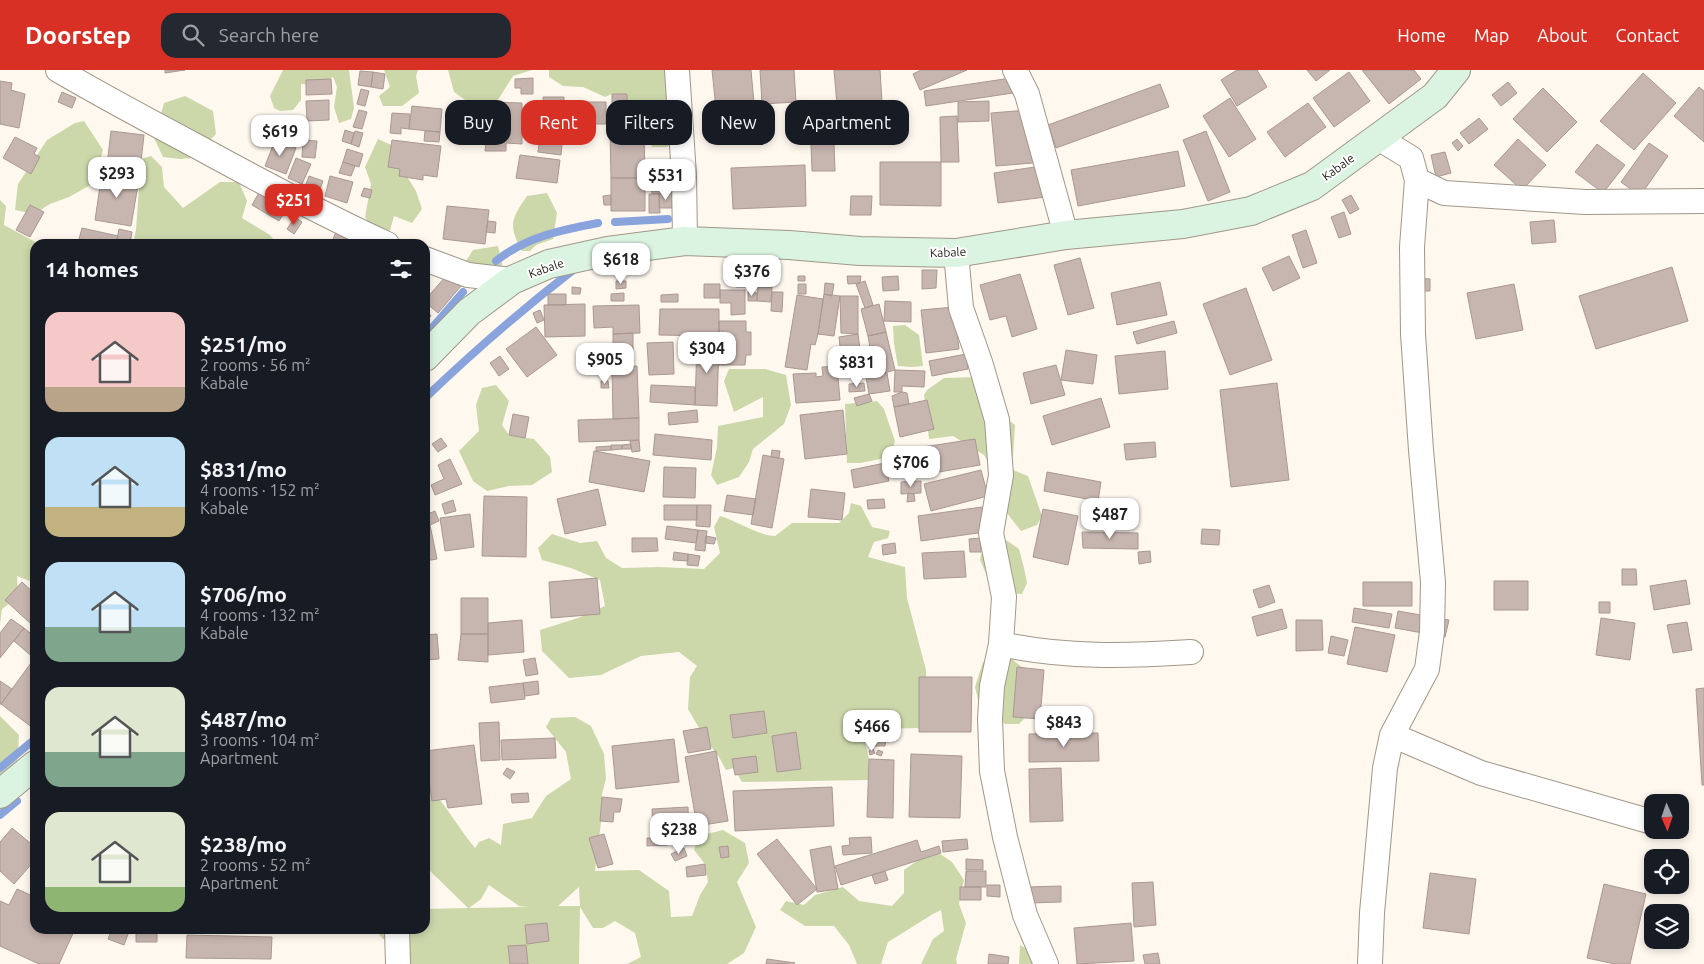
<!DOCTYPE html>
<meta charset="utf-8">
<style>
:root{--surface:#171b24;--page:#242831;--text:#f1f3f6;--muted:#9ea1a6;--accent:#d93025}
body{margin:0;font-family:Ubuntu,sans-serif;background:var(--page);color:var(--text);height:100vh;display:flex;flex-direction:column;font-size:19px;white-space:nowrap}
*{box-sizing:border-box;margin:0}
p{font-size:16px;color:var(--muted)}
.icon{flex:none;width:28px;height:28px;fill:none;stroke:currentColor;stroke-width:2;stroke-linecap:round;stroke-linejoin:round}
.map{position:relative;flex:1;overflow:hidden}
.side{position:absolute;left:30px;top:169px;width:400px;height:695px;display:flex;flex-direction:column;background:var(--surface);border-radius:15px;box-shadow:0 2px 8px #0003}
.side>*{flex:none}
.top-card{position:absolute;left:445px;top:30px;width:475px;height:45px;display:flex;gap:10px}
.needle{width:32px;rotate:178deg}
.fabs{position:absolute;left:1644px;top:724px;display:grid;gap:10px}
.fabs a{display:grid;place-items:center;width:45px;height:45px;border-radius:10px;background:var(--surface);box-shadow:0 2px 8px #0003;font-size:25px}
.price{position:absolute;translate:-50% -42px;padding:0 11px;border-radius:10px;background:#fff;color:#222;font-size:16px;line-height:32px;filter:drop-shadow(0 1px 2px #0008)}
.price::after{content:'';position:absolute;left:50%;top:30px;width:15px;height:11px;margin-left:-8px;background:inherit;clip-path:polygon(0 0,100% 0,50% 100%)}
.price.current{background:var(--accent);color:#fff}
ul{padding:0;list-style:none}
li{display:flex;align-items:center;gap:15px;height:125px;padding:0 15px}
li span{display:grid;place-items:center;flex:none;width:140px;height:100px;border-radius:15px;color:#555}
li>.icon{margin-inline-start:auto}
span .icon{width:60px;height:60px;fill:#fffc;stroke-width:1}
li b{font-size:21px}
h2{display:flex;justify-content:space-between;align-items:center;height:60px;padding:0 15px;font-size:21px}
.chip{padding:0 18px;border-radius:15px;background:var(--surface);box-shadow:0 2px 8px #0003;font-size:18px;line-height:45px}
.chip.current{background:var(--accent);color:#fff}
header{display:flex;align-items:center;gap:30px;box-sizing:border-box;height:70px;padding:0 25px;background:var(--accent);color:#fff}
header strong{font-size:24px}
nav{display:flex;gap:28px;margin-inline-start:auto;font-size:18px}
.search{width:350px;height:45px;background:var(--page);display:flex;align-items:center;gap:12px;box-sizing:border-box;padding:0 18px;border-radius:15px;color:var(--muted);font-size:19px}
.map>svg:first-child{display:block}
.green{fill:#ccd8aa;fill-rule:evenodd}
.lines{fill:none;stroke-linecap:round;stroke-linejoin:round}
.stream{stroke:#89a4dc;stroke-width:8}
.building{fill:#c7b5af;stroke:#aa9892}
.street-casing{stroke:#a19789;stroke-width:26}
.secondary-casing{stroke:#a19789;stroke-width:30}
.street{stroke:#fff;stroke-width:24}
.secondary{stroke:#dbf4e1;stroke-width:28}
.labels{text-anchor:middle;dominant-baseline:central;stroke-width:4;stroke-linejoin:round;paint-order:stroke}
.street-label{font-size:12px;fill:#1e1b16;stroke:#fff}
</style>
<header>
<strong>Doorstep</strong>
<div class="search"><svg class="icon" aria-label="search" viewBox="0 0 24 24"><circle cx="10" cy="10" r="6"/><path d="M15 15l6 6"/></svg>Search here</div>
<nav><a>Home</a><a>Map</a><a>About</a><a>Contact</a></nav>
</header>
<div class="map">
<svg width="1704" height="894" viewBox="0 0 1704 894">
<rect width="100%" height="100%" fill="#fef8ef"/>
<path class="green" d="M283,0H349L354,38L351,49L339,53L334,37L337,17L333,7L320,15L301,14V30L293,40L280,41L274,38L270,26Z
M384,0H418L416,6L419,23L402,36H383L379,26L390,17Z
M448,0H532L513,6L494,36L475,37L454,22Z
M549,0H670L677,70L667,77H652L646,57L633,49L632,32L612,24L605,27L583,17L563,16L549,7Z
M185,26L213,41L216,64L193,88L180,89L163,87L154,68L164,33Z
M84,51L103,80L94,113L69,127L50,134L34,144L15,140L18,114L47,70L75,53Z
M378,69L398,78L396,89L416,121L422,139L412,153L394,146L388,168L377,165L365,147L371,114L365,97Z
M151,86L162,97L164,117L183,138L220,112H239L247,131L242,148L270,165L277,174H133L136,160L141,89Z
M547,123L557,143L553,169L536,175L530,181H522C508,155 511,149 527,126Z
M0,130L6,136L4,155L39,174H35V513L17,506L18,527L2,539L0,554Z
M498,176L503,198L484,212L466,191L473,180Z
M905,255L919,265L923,296L912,297L898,296L894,274L893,256Z
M729,299H765L786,305L791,335L784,354L753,379L749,392L739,407L717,415L711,405L717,377L718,356L763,347V327L734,342L724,311Z
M978,307L1003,322V346L1015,355L1013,386L1009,392L1013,400L1028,406L1042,446L1037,455L1021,461L993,425L989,393L984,385L953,366L929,369L924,325L927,320L944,308Z
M496,315L509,331L502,355L509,365L534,369L550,387L552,402L532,415L509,416L487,421L473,411L459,381L479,361L476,335L482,318Z
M877,331L884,339L895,371L890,387L860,393H847L845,334Z
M851,433L861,436L872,457L890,461L888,468L874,472L868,487L905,497L907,528L926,600L928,658L862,659L869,689L868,710L742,712L734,698L726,700L719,687L706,670L688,639L690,607L697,596L679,582L641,586L601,605L569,608L542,581L540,560L578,548L605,536L600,510L571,498L542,490L538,478L552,464L580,473L597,471L606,488L622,498L659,497L704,499L720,483L714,457L720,446C738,451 756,465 775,466L792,453H839L849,443Z
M1006,470L1019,479L1024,498L1027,513L1022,524L1012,523L990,513L980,490L984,471Z
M1012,589L1031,605L1036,637L1019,654H1005L980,638L975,617L983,592Z
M0,646L19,665L17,699L0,713Z
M575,647L591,656L604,684L606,709L602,724V744L595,801L639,800L669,821L671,847L692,846L700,825L708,812L705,794L694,780L699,766L723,760L745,773L749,793L737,812L756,857L744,883L727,894H627L641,887L635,863L615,851L603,858H593L580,837L579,894H403L401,867L383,869L375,859H425V839L468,838L425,796V712C444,732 457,756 475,778L479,772L489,768L501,775L503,754L532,748L546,726L571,709L566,682L546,657L551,648ZM489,815L519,836L528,837L469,838L481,829ZM579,817L580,836H558Z
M940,784L952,792L964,810L959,834L966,853L956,889L957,894H921L933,869L944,861L941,840L933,844L888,872L881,894H857L849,875L834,856H805L780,840L786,831L804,835L815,825L843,817L859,831L892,836L904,823V800L921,788Z
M1020,875L1035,884L1038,894H1019Z"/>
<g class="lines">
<path class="stream" d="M615,152L668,149
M496,191C526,167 561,160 598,153
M425,266L463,222
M425,328C472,283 520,241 572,201
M0,698L35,669
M0,745L17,731"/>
</g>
<path class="building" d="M165,0H185L165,3Z
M712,0H751L756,55L718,58Z
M760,0H794L796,32L762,34Z
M834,0H880L882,32L837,35Z
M921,0H967L920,20L913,4Z
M1237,0H1257L1267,17L1237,36L1221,10Z
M1307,0H1330L1316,11Z
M1362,0H1414L1421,9L1389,34Z
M360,1L373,2L371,17L358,15Z
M373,2L385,4L383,19L371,17Z
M1349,2L1370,31L1334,57L1313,28Z
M1643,3L1676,33L1634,80L1600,51Z
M533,8V24H521V18H515V9Z
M1011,8L1013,23L926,36L924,21Z
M331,9L332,24L306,25V10Z
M0,11L12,13L11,20L25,24L19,58L0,54Z
M1508,12L1517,23L1501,36L1492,25Z
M1160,14L1169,37L1056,78L1048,55Z
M1699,17L1704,21V72L1674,46Z
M1543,18L1577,52L1547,82L1513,49Z
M361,19L369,21L365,36L357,34Z
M62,22L76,28L72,38L58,32Z
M612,24H627V48L612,47Z
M543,27H564V46H544Z
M1230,28L1256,69L1229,87L1203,46Z
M329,30V50L307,51L306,31Z
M456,31L522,33V74L506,73V81H485L486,72H455Z
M989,31V51L958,52V32Z
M580,32H606V54H580Z
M1308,33L1326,57L1285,87L1267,62Z
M412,36L442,39L440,62L409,59Z
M359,40L367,42L362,59L353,57Z
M1028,40L1033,93L996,96L991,43Z
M392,43L410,44L409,59L401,58V64L390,63Z
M277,46L303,50L300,74L285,71L287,58L275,56Z
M957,46L959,92H941L940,47Z
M810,47H833L835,101H812Z
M1479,48L1488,59L1469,74L1460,63Z
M542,49L564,51L561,85L538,82Z
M345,60L354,63L351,74L342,71Z
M610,60H644L645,108H611Z
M111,61L144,65L139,109L106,104Z
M355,61L363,63L359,77L351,74Z
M425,61L440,62L439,72L424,71Z
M1206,61L1230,122L1208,131L1183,70Z
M15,67L37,78L34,84L40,87L31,104L3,88Z
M1457,69L1463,76L1458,81L1452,73Z
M1518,69L1546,95L1522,120L1494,95Z
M275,70L296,78L286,104L265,96Z
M303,70L317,71L315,88L302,87Z
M392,70L441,76L437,107L423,105V110L399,106L400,99L388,97Z
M1649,73L1668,86L1640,126L1621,112Z
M1597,74L1625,95L1603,123L1575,102Z
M347,79L363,84L359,97L343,92Z
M1178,81L1185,116L1078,136L1071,100Z
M1445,82L1451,103L1436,107L1431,85Z
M520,85L560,90L557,113L516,108Z
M296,88L311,94L302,114L288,108Z
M343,92L355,96L351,106L339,103Z
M880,92H941V136L880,135Z
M675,93L677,123L652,124L650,94Z
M805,95L806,136L733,139L731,98Z
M1042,96L1046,127L998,133L994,103Z
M102,103L139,109L131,156L95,150Z
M309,106L323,111L319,122L305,117Z
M330,106L353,112L347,133L325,126Z
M611,108H645V141H611Z
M364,118L372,120L370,128L361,126Z
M261,119L289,135L279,151L252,135Z
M672,123V138H659V124Z
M649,124H659L660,143H649Z
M611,125V135H604L603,126Z
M1351,125L1359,139L1350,144L1342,130Z
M851,126H872L871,145H850Z
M30,135L44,142L30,167L16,160Z
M447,136L489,140L485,174L443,169Z
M1344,142L1351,164L1339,168L1331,147Z
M295,147L302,152L294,164L287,159Z
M1554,150L1556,172L1532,174L1530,152Z
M488,151L496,152L495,163L486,162Z
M82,158L118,166L116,174H72V171L78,173Z
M119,159L132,162L130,174H116Z
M1306,160L1317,193L1303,198L1292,165Z
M336,162L362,174H331Z
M1289,186L1300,208L1273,221L1262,198Z
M1080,188L1094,238L1068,245L1054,195Z
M1672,197L1688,251L1596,279L1579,226Z
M922,200H937L936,218L922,219Z
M1020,204L1037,259L1012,267L1006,246L990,250L980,215Z
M447,205L461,216L438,243L425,232V230Z
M736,205H773L772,217H736Z
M798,206H805V211H798Z
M847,206H861L860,213L848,214Z
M898,206L899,220L883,221L882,207Z
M1415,208L1430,209V221H1415Z
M616,211H626V218L616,219Z
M865,211L873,235L865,238L856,214Z
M1160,212L1167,245L1117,255L1111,223Z
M825,213L834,214L832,226L824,224Z
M704,214H720V228H704Z
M798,214H806V224H798Z
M1514,214L1523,260L1476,269L1467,223Z
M572,217L581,218L580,224H572Z
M758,217H772L771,232L757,231Z
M1246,218L1272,290L1230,305L1203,234Z
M720,220H745V244L731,245V233H720Z
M748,222L757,223V231H748Z
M772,222H783L782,242L771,241Z
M624,223V231H611V224Z
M548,224H566V235H548Z
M678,224V232H661V225Z
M824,224L840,226L834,266L818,264Z
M797,225L823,229L818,264L815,275L811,274L807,300L785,297Z
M840,226H858V264L841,263Z
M885,231L911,232V252L884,251Z
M585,234V266L545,267L544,235Z
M879,234L886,262L868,266L861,239Z
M639,235L640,263L613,264V257L594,258L593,236Z
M954,237L959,279L926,283L921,240Z
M425,238L431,246L425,252Z
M660,239H719V266L659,265Z
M540,240L544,250L537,253L533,243Z
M719,251H746V262H751V285H746L745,295H719Z
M1174,251L1177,263L1137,274L1133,262Z
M536,257L557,285L527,307L506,279Z
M886,262L895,300L869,307L866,291L872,289L868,266Z
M633,263V280H627V291H613V264Z
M858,264L863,302L843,304L839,267Z
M673,272L674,304L649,305L647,273Z
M697,272L719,273L717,336L695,335Z
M1066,280L1097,285L1093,314L1061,310Z
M1165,281L1168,319L1119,324L1115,286Z
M966,284L968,299L932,306L929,291Z
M500,286L509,299L499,306L490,293Z
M1056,295L1065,325L1031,334L1023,303Z
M637,296L639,348L613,349L612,297Z
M837,296L840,330L796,333L793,304L816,303V307L823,306L822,297Z
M895,300L925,301L924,317L902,316V322H894Z
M887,303L890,321L869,324L866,307Z
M601,311H608L609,318H601Z
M864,313L865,321L849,322V314Z
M1277,313L1289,410L1231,417L1220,320Z
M651,315L695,317V335L650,332Z
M902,322L907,323L909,334L894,337L892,326Z
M869,324L872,331L857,336L854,328Z
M1101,328L1110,357L1052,375L1043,346Z
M927,330L934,359L900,367L894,337Z
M697,340L698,352L669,355L668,343Z
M843,340L847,384L805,389L800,345Z
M513,344L529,347L525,368L509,365Z
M639,348V370L579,372L578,350Z
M655,364L712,370L711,390L653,385Z
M441,368L447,376L438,382L432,374Z
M975,369L980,395L927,404L923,377Z
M639,370L640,381L632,382L630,371Z
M1155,372L1156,387L1126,390L1124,374Z
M631,374V379H622V375Z
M611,375H622V379L611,380Z
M611,376V380L596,381V377Z
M772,380L780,381L779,388L771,387Z
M594,381L650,391L644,422L589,412Z
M763,385L784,389L772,458L751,454Z
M450,389L462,414L435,425L431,415L444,409L438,395Z
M885,393L889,411L854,418L851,400Z
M664,397L696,398L695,428L663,427Z
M981,400L988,426L931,441L924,414Z
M1047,402L1101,412L1098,431L1044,421Z
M921,411V423L901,424V412Z
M598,419L606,455L565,464L557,429Z
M811,419L845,423L842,450L808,447Z
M908,423L914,424L915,431L907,432Z
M727,425L756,429L753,445L724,441Z
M484,426L527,427L526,487L482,486Z
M884,429L885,438L868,439L867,430Z
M453,430L456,441L445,444L442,434Z
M664,435H697V450H664Z
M697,435H711L710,457L696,456Z
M982,437L985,462L921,471L918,446Z
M1043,439L1078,446L1068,495L1033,487Z
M435,441L439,451L430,455L425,445Z
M425,444L430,455L425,456Z
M470,444L474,477L445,481L440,448Z
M430,455L437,489L425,491V456Z
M667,456L698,460L696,473L665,469Z
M1202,459L1220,460L1219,475L1201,474Z
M698,460L707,461L705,481L695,480Z
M1082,462L1138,463V479L1083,478Z
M706,466L716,468L714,474L705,473Z
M632,468H657L658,481L632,482Z
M980,468L981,482H970L969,469Z
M895,473L896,483L883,485L882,475Z
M964,481L966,507L924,509L922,483Z
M1150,481L1151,492L1139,494L1138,482Z
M674,482L688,484V491L673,490Z
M688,484L700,486L698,496L687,495Z
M1622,499H1636L1637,515H1622Z
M597,508L600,544L551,548L549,512Z
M1686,510L1690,534L1654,540L1650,516Z
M1494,511H1528V540H1494Z
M22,512L35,524V547L30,553L5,530Z
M1363,512H1412V536H1363Z
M1269,515L1275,532L1259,538L1253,520Z
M461,528H488V564H461Z
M1599,532H1610V543H1599Z
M1354,538L1392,544L1389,558L1352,552Z
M1282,539L1287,558L1257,566L1252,547Z
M1398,541L1449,550L1445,567L1395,558Z
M1601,548L1635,553L1630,590L1596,585Z
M11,549L24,558L0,588V563Z
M522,550L524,582L488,585V553Z
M1296,550H1322L1323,580L1296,581Z
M1687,552L1692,580L1673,583L1667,555Z
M1355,557L1395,565L1387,602L1347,594Z
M24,558L35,567V589L14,571Z
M437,564L439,589L425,590V565Z
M461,564H488V592L458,590Z
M1331,566L1348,570L1344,586L1328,583Z
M535,588L538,604L526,606L523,590Z
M31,593L35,596V655L33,658L1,634Z
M1017,597L1044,600L1040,649L1013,647Z
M919,607H972L971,662H919Z
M0,611L12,619L1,634H0Z
M538,611L539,624L525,626L523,613Z
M523,613L525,629L491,633L489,617Z
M1704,618V715H1702L1696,619Z
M764,641L767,663L733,668L730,645Z
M499,652L500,690L481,691L479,653Z
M707,657L711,679L688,683L683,661Z
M796,662L801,699L777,702L772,666Z
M1098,663L1099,691L1029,692V664Z
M555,668L556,688L502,690L501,670Z
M871,668H886L885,676H871Z
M674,669L679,712L616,719L612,676Z
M474,675L482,734L448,738L446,729L432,731L425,681Z
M873,679L875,683L870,685L869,681Z
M878,680L883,682L881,686L876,684Z
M716,681L728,751L697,756L685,687Z
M911,684L962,686L960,748L909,747Z
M756,686L758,702L735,705L732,689Z
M869,689L894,690L893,748L867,747Z
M507,698L515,702L510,709L503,704Z
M1061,698L1063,751L1030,752L1029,699Z
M832,717L834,756L735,761L733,721Z
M528,723L529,732L512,733L511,724Z
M602,727L622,729L620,742H614L613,752L600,751Z
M688,737L689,766L653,768L652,739Z
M12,758L35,777V790L14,814L0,801V772Z
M604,764L613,794L598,798L589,768Z
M871,767L872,783L843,785L842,776L850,775L849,768Z
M647,768H668V775L647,776Z
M777,769L817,819L797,835L757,784Z
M967,769L968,779L943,782L942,771Z
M917,770L921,782L939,776L941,783L841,815L835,796Z
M728,776L729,787L721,788L719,777Z
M831,776L838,819L817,822L810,780Z
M684,778L687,786L675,791L671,784Z
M966,789L983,790V800H966Z
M705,794L706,805L687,807L686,797Z
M885,801L888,810L875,814L872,805Z
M966,801H986V817H965Z
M1430,803L1476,809L1469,864L1423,858Z
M1153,812L1156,855L1134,857L1132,813Z
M1604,814L1646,824L1630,894H1615L1587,888Z
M987,815H1000V827L987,826Z
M1061,816V832L1028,833V817Z
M960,817H981V830H960Z
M17,819L35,827V859H75L59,894H39L0,876V831L9,835Z
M547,853L549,871L527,874L525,855Z
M1131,853L1134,891L1077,894L1074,858Z
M112,859H130L124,875L108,869Z
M136,859H157V872H136Z
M187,865L272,867L271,889L186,888Z
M526,875L528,894H510L508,876Z
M1158,883L1160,894H1145L1143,885Z
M989,884L1009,887L1008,894H988Z
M767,889L795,893L766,894Z"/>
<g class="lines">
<g class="street-casing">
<path id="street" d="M58,0C104,27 151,52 198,77C260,111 322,144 387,174
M677,0L684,105L685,171
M1015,0L1027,24L1066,165
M1378,68L1411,88L1417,110L1444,123L1585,132L1704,131
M956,183L961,238L980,292L997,350L1001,405L991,463L1004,527L1001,574L992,616L990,649L992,701L1005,767L1025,845L1046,894
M425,189L468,205L512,210
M1001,574C1065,588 1127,586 1191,582
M1392,665L1481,703L1652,752
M397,859L398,894
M1370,894L1372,843L1385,698L1392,665L1427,599L1432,562L1433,512L1421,380L1413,264L1412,177L1417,110"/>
</g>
<g class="secondary-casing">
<path id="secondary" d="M425,287L469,242L512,210L549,194L608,181L685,171L789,175L860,181L956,183L1066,165L1183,154L1251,141L1312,116L1435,26L1456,0
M0,724L35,695"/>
</g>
<use href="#street" class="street"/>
<use href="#secondary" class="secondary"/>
</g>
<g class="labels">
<g class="street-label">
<text transform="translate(1338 97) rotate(-36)">Kabale</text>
<text transform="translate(948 182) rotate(-2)">Kabale</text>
<text transform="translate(546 198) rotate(-19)">Kabale</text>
</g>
</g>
</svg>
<div class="fabs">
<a><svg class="needle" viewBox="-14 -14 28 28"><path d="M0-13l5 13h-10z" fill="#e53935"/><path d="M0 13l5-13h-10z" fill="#9ea1a6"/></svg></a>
<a><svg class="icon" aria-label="locate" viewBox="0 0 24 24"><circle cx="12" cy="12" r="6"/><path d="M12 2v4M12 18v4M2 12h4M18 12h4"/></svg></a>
<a><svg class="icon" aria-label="layers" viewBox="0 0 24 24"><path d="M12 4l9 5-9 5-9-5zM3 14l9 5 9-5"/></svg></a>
</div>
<b class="price" style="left:280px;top:87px">$619</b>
<b class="price" style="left:117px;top:129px">$293</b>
<b class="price" style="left:666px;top:131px">$531</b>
<b class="price current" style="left:294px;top:156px">$251</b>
<b class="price" style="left:621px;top:215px">$618</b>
<b class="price" style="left:752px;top:227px">$376</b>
<b class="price" style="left:707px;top:304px">$304</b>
<b class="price" style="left:605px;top:315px">$905</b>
<b class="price" style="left:857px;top:318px">$831</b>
<b class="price" style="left:911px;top:418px">$706</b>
<b class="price" style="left:1110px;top:470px">$487</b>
<b class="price" style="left:1064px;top:678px">$843</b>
<b class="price" style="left:872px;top:682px">$466</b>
<b class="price" style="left:679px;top:785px">$238</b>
<div class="top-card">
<a class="chip">Buy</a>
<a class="chip current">Rent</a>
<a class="chip">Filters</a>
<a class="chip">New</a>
<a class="chip">Apartment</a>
</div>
<section class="side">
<h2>14 homes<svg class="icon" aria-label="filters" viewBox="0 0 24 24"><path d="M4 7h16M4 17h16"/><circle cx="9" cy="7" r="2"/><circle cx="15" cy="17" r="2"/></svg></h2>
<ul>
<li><span style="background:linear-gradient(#f6c9c9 75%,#b9a48a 0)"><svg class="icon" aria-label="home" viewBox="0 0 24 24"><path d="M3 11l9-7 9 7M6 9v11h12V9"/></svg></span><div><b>$251/mo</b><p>2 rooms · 56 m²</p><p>Kabale</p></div></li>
<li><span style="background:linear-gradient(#bfe0f5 70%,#c2b280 0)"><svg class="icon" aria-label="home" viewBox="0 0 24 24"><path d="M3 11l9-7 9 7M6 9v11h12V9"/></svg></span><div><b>$831/mo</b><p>4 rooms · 152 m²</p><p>Kabale</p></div></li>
<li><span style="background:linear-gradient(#bfe0f5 65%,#7fa58c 0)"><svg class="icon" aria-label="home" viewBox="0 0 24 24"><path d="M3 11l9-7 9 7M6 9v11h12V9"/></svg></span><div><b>$706/mo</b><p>4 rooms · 132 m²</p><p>Kabale</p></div></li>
<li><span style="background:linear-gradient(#dfe7d0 65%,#7fa58c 0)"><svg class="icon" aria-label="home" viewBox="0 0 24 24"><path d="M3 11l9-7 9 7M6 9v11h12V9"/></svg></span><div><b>$487/mo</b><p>3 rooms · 104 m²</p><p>Apartment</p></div></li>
<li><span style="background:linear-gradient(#dfe7d0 75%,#8fb573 0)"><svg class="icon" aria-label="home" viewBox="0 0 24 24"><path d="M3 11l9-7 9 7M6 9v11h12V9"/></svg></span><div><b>$238/mo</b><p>2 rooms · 52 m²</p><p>Apartment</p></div></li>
</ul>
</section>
</div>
